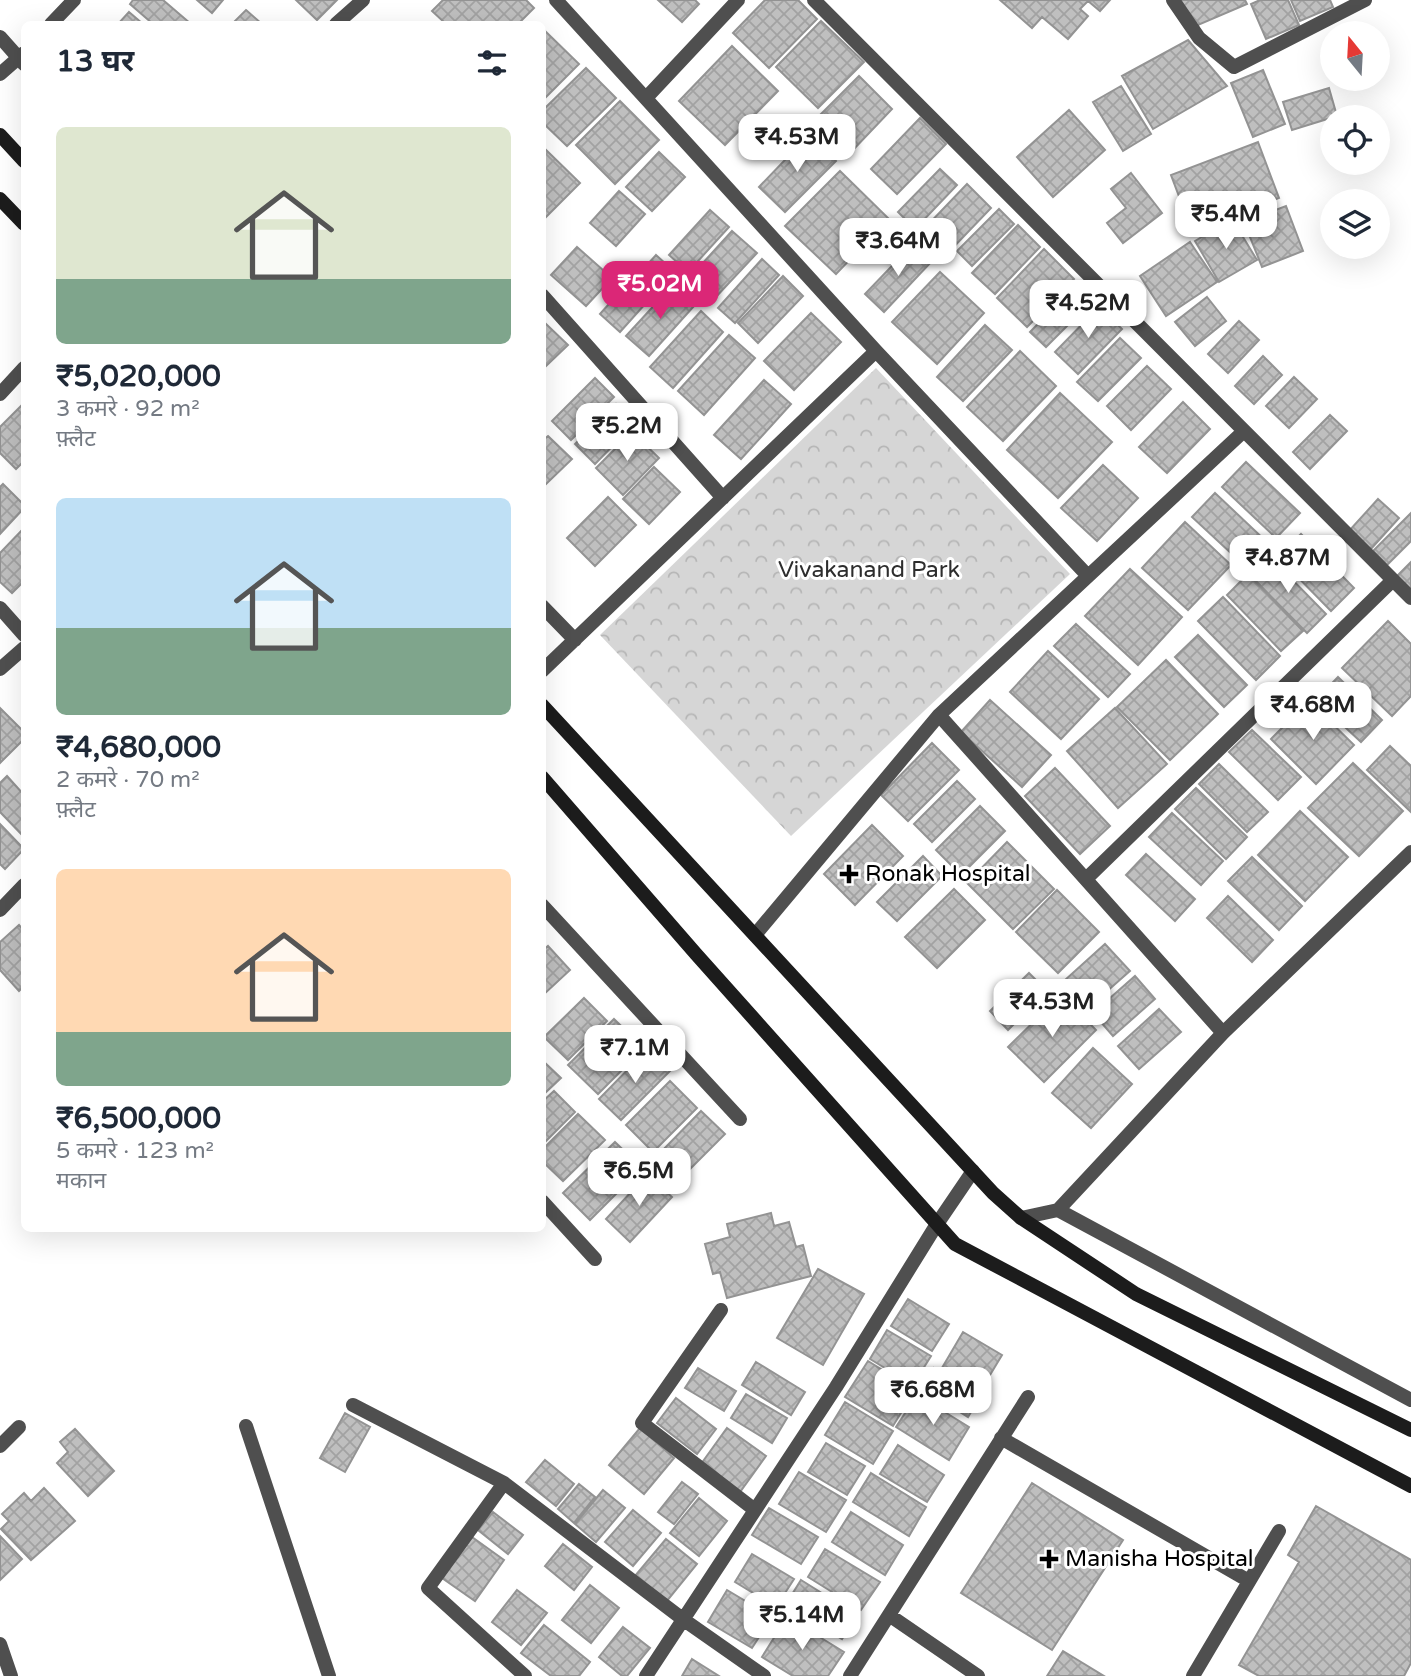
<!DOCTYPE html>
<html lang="hi">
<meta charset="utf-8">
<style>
:root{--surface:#fff;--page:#f2f2f3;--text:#1f2937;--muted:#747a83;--accent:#db2777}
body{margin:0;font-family:"Varela Round","Noto Sans Devanagari",sans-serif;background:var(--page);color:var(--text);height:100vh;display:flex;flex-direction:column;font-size:26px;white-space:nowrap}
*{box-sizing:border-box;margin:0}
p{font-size:23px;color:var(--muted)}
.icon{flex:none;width:38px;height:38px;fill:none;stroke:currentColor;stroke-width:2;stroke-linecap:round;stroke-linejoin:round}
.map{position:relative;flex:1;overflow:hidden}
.details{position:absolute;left:21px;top:21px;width:525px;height:1211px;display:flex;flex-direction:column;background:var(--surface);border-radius:10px;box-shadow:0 7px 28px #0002}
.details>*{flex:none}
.needle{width:46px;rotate:342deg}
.tools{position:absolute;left:1320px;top:21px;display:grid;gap:14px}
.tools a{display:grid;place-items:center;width:70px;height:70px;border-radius:50%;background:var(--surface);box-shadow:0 7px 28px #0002;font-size:35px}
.price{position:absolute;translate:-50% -60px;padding:0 16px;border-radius:14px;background:#fff;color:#222;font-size:23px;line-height:46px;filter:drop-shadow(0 2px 4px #0008)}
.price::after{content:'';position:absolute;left:50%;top:42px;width:21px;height:16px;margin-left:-10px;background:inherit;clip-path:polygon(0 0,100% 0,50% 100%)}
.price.active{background:var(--accent);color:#fff}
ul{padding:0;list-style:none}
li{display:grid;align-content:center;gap:14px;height:371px;padding:0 35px}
li span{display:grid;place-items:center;height:217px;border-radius:10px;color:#555}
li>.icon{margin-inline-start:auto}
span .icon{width:126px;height:126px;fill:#fffc;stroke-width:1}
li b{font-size:30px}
h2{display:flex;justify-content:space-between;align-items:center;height:84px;padding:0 35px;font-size:30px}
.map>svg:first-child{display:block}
.park{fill:url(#park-crowns)}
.building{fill:url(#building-cross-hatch);stroke:#939393;stroke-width:2}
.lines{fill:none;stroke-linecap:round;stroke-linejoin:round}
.minor{stroke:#4f4f4f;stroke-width:14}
.secondary{stroke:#1c1c1c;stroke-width:14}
.poi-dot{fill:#000;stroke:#fff;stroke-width:2.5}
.labels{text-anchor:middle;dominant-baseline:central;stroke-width:6;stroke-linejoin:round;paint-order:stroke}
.park-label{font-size:23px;fill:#2d2d2d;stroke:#fff}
.poi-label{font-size:23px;fill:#000;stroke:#fff;text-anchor:start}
</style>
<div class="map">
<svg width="1411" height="1676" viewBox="0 0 1411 1676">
<defs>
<pattern id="park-crowns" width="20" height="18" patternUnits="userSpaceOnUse" patternTransform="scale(1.75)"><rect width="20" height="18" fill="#d6d6d6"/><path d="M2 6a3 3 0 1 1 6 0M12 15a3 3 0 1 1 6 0" fill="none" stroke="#b6b6b6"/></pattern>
<pattern id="building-cross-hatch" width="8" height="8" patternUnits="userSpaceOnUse" patternTransform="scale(1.75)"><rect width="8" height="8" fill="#bfbfbf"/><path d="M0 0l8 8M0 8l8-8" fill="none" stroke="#a2a2a2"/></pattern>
</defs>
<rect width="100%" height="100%" fill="#fff"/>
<path class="park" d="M876,368L1070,574L791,836L600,635Z"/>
<path class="building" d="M133,0H163L191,24H153L130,4Z
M197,0H223L212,13Z
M296,0H337L317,20Z
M443,0H526L534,8L518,24H446L432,11Z
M658,0H695L699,4L682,22Z
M765,0H798L817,19L769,68L733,33Z
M1000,0H1110L1100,11L1088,1L1080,9L1088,16L1068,39L1042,17L1032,28Z
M1180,0H1245L1247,4L1191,28Z
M1260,0H1288L1299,25L1266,39L1251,4Z
M1291,0H1330L1333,7L1300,21Z
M246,10L262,24H232Z
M129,12L143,24H118Z
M821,21L864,62L818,108L776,67Z
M542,28L579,64L542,101Z
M1188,40L1227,86L1153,129L1122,76Z
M732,46L778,91L725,145L679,101Z
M586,68L616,98L567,146L542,122V111Z
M1263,70L1285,124L1253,137L1231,83Z
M859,76L892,109L851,152L817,118Z
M1121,86L1151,134L1123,151L1093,102Z
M1329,88L1337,116L1292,130L1283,102Z
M620,101L659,140L615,184L576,145Z
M1069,110L1105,150L1053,197L1017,157Z
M920,118L946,144L897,194L871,169Z
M809,135L836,161L785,212L759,187Z
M1258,142L1279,198L1192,231L1171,175Z
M542,146L580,183L542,221Z
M659,152L685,177L652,211L626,187Z
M940,169L957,185L915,229L898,212Z
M840,171L889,219L836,274L785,226Z
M1131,173L1162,213L1123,243L1107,223L1126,208L1111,189Z
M967,184L991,208L945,256L921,232Z
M619,191L645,214L616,246L590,223Z
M1286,206L1303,251L1262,267L1244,222Z
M999,209L1014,224L972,266L957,251Z
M710,210L729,227L688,272L669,255Z
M1232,219L1257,260L1219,282L1195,241Z
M1018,225L1040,247L995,294L972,273Z
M732,231L757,253L714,299L690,277Z
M1190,242L1217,282L1166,316L1140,276Z
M913,244L932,261L884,312L865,294Z
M577,247L612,278L586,306L551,275Z
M1044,249L1074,279L1027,327L997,298Z
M656,255L677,274L657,296L636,277Z
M762,259L779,275L735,323L718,308Z
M940,272L984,313L937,364L892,322Z
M783,276L803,296L758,343L738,323Z
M1078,283L1094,299L1046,347L1030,332Z
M626,285L646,303L620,332L600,314Z
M672,286L694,306L649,356L626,336Z
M1207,297L1226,321L1195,346L1175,322Z
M1099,307L1122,329L1078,374L1055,352Z
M701,311L723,332L673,388L650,367Z
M811,313L841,342L794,390L764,361Z
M1239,321L1259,340L1228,373L1208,354Z
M545,323L568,345L542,370V325Z
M985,325L1012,350L963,401L937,377Z
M729,335L755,358L704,415L678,391Z
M1120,338L1141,358L1098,401L1077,382Z
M1020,351L1056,386L1003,441L967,407Z
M1263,356L1282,375L1254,404L1235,386Z
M1147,366L1171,389L1131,430L1107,406Z
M1294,377L1317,399L1289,428L1266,406Z
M595,378L614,397L571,440L552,421Z
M764,380L791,404L741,459L714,435Z
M1060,393L1112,442L1058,498L1007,450Z
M1183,402L1210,429L1167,473L1139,447Z
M616,404L635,423L595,464L575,444Z
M22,405L24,407V461L16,469L0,453V427Z
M1330,415L1347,431L1310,469L1293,452Z
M632,432L659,458L623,495L596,468Z
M548,436L572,459L542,488V441Z
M1246,462L1300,513L1276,538L1222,487Z
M1103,465L1138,498L1097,541L1061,508Z
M654,467L680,492L649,524L623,499Z
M3,484L24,505V508L0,534V487Z
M1215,493L1268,543L1246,567L1192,517Z
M608,497L636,525L595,566L567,538Z
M1378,499L1399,518L1370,550L1349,531Z
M1411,513V541L1387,565L1373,551Z
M1185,522L1231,565L1188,610L1142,568Z
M24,528V581L12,593L0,582V553Z
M1301,534L1354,588L1331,611L1278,557Z
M1270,557L1326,614L1307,633L1251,576Z
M1411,562V592L1396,577Z
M1130,569L1182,617L1138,665L1085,616Z
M1248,574L1303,631L1281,651L1227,595Z
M1223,597L1280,656L1256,680L1198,621Z
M1388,621L1411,644V696L1392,716L1342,668Z
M1076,624L1130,674L1108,697L1054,646Z
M1198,635L1247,685L1224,707L1175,657Z
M1048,651L1099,699L1061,739L1010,692Z
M1166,660L1218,714L1170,760L1117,707Z
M1338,677L1382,720L1361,742L1316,700Z
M990,700L1051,755L1022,787L961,732Z
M1309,701L1354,745L1316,784L1271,739Z
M0,708L24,732V739L0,763Z
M1115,708L1167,764L1118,808L1067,751Z
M1252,730L1301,777L1278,800L1229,752Z
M932,743L959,770L908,821L881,795Z
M1390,746L1411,766V812L1367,770Z
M1353,763L1403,811L1359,856L1308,808Z
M1219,764L1268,812L1247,832L1199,784Z
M1055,768L1110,826L1080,854L1025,796Z
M7,776L24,795V837L0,812V783Z
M957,781L975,799L932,842L914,824Z
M1196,788L1247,837L1226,859L1175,809Z
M980,806L1005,831L961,875L936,850Z
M1300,811L1348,857L1305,901L1258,855Z
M1172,813L1223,861L1201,885L1149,837Z
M0,824L24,849L5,869L0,864Z
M872,825L903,856L855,905L824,874Z
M1007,842L1054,889L1013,929L967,883Z
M1146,854L1195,899L1175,921L1126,875Z
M923,856L942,876L897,921L877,902Z
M1252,857L1302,906L1279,930L1228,881Z
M954,889L985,920L937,968L905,937Z
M1057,890L1099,932L1058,973L1016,932Z
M1228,896L1273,940L1252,962L1207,918Z
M19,925L24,931V986L19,991L0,970V942Z
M1105,944L1130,971L1089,1007L1065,980Z
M548,946L570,970L542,996V951Z
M1029,973L1047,991L1008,1030L990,1011Z
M1135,976L1155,999L1113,1036L1093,1013Z
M1061,995L1096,1030L1044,1082L1008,1047Z
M584,998L607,1021L568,1060L544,1037Z
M1159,1009L1181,1032L1139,1069L1118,1046Z
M614,1019L644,1048L598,1094L568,1065Z
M1093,1048L1132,1084L1091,1128L1052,1093Z
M648,1049L670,1071L621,1120L599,1099Z
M542,1060L561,1078L542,1096Z
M670,1081L697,1108L653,1152L626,1125Z
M554,1091L575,1112L542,1145V1102Z
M701,1111L725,1134L680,1179L657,1156Z
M578,1114L605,1140L563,1181L542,1161V1150Z
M615,1142L642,1168L590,1220L563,1193Z
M647,1175L672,1197L630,1242L606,1219Z
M771,1213L774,1226L789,1222L796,1247L803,1245L811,1276L727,1298L720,1272L713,1274L705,1244L730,1237L727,1224Z
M818,1269L864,1294L823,1365L777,1338Z
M908,1299L949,1324L932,1351L891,1326Z
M887,1330L931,1356L913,1385L870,1359Z
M963,1332L1002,1355L981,1390L942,1368Z
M868,1361L915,1390L893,1426L845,1397Z
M756,1362L805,1392L791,1415L742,1385Z
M698,1368L736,1391L724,1411L685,1388Z
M934,1368L980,1397L968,1417L922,1388Z
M746,1394L787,1418L772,1443L731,1418Z
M917,1395L969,1427L949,1460L896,1427Z
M676,1398L716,1429L697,1454L657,1423Z
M845,1402L893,1431L873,1464L825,1435Z
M345,1413L370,1427L345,1472L320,1458Z
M640,1428L674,1458L644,1494L609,1465Z
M727,1428L766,1456L740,1492L701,1464Z
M75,1429L114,1471L88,1496L57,1463L68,1452L60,1442Z
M826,1443L865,1466L847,1495L808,1472Z
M898,1445L944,1475L927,1502L880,1474Z
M545,1460L574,1484L556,1506L526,1482Z
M799,1472L846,1500L826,1532L779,1504Z
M871,1473L926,1507L909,1536L853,1502Z
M682,1482L698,1494L674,1524L658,1512Z
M1032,1483L1123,1540L1052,1650L961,1593Z
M579,1484L595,1497L574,1523L558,1509Z
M44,1488L75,1521L31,1560L1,1529L9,1521L2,1514L24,1493L31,1501Z
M603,1490L625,1508L596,1542L575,1524Z
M699,1498L727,1521L699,1556L670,1533Z
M1316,1506L1411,1560V1663L1404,1676H1259L1239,1665L1299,1562L1288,1555Z
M769,1508L818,1537L801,1564L752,1535Z
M633,1510L661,1533L633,1566L605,1542Z
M493,1512L523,1535L508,1554L478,1530Z
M851,1512L903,1545L885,1575L832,1542Z
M0,1536L22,1559L0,1580Z
M472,1537L504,1560L475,1601L442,1578Z
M666,1539L697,1564L666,1602L634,1577Z
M563,1544L592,1567L574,1590L545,1566Z
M825,1549L880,1582L861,1610L808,1577Z
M752,1554L794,1579L776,1607L735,1582Z
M801,1580L857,1615L842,1639L786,1604Z
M590,1585L619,1608L591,1643L562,1620Z
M517,1590L547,1613L521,1645L492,1622Z
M727,1590L772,1617L752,1648L708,1622Z
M787,1617L844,1652L828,1676H793L762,1657Z
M544,1625L590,1662L579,1676H551L521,1653Z
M623,1627L650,1648L627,1676H622L599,1657Z
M1063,1651L1104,1676H1047Z
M692,1659L719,1676H682Z"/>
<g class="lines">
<path class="minor" d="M556,0L876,351L1088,576
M814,0L1411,598
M1173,0L1199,38L1234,67L1365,0
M51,24L74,0
M336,24L363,0
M0,37L24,64
M0,74L24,53
M646,98L738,0
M542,295L723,498
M0,394L24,368
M542,606L575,640
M0,608L24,635
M0,669L24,648
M542,671L876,351
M939,715L1223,1033
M1086,879L1393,580
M542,905L740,1119
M0,910L24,885
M755,935L939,715L1244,431
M542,1201L595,1259
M1058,1210L1411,1400
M1021,1218L1058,1210L1223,1033L1411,852
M721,1310L642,1423L755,1510
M353,1405L504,1483L684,1620L764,1676
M246,1426L329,1676
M1001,1438L1249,1581
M0,1446L19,1427
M504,1483L428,1588L525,1676
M889,1615L978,1676
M0,1644L11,1676
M646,1676L836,1387L937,1224L973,1171
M850,1676L1028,1397
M1193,1676L1279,1531"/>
<path class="secondary" d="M0,135L24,161
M0,199L24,224
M542,705L993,1193L1021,1218L1136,1294L1411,1430
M542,777L696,954L955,1244L1411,1486"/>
</g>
<g class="poi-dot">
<path d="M845.5 863.5h7v7h7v7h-7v7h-7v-7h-7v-7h7z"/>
<path d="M1045.5 1548.5h7v7h7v7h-7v7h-7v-7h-7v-7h7z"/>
</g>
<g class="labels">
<g class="park-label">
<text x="869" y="570">Vivakanand Park</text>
</g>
<g class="poi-label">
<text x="865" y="874">Ronak Hospital</text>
<text x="1065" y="1559">Manisha Hospital</text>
</g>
</g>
</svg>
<div class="tools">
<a><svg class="needle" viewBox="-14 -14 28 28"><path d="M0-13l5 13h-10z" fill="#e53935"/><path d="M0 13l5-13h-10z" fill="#747a83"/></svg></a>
<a><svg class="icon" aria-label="locate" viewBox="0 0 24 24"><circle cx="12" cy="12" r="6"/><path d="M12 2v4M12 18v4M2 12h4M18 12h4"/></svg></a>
<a><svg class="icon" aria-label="layers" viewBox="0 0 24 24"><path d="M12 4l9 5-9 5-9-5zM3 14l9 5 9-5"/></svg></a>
</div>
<b class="price" style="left:797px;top:174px">₹4.53M</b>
<b class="price" style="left:1226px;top:251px">₹5.4M</b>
<b class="price" style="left:898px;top:278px">₹3.64M</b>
<b class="price active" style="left:660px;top:321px">₹5.02M</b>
<b class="price" style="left:1088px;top:340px">₹4.52M</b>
<b class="price" style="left:627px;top:463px">₹5.2M</b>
<b class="price" style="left:1288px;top:595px">₹4.87M</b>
<b class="price" style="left:1313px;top:742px">₹4.68M</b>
<b class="price" style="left:1052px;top:1039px">₹4.53M</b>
<b class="price" style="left:635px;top:1085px">₹7.1M</b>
<b class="price" style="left:639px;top:1208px">₹6.5M</b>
<b class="price" style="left:933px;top:1427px">₹6.68M</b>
<b class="price" style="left:802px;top:1652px">₹5.14M</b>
<section class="details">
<h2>13 घर<svg class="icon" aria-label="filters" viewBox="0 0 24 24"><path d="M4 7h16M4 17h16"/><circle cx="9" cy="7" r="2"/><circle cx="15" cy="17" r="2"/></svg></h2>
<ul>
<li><span style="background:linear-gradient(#dfe7d0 70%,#7fa58c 0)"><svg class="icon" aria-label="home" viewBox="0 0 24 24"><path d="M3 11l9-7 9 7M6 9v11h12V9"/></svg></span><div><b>₹5,020,000</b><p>3 कमरे · 92 m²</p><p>फ़्लैट</p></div></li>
<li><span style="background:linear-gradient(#bfe0f5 60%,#7fa58c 0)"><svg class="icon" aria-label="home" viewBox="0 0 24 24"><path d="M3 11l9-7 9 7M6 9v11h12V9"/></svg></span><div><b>₹4,680,000</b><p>2 कमरे · 70 m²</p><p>फ़्लैट</p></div></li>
<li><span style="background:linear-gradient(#ffd9b3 75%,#7fa58c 0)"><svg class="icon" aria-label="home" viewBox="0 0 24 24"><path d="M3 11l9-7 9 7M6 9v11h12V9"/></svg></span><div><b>₹6,500,000</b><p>5 कमरे · 123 m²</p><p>मकान</p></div></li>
</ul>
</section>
</div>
